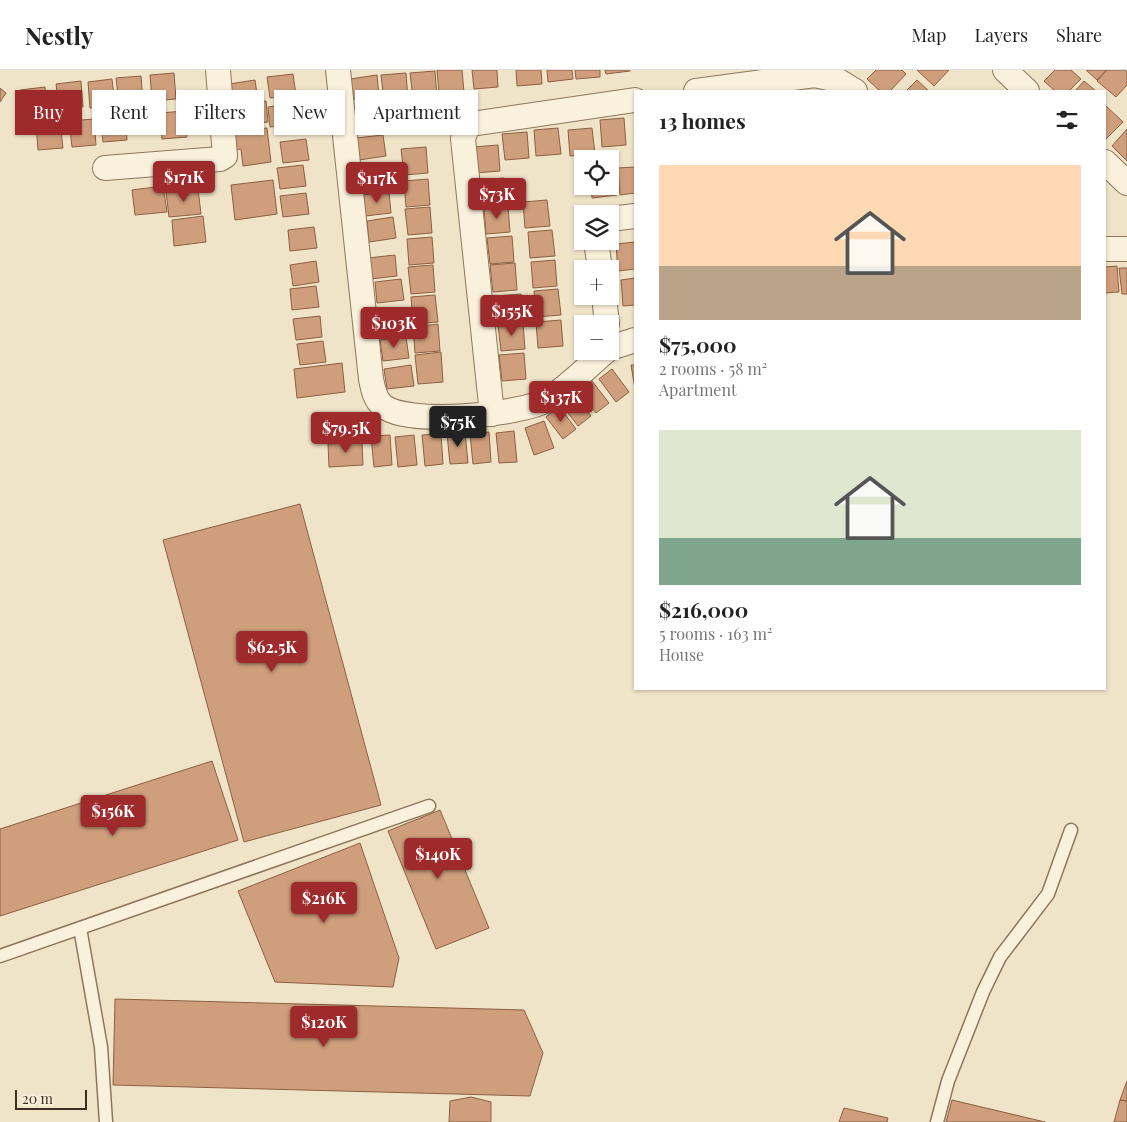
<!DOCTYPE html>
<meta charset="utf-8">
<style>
:root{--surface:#fff;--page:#f2f2f2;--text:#222;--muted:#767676;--line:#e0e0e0;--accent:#9e2a2b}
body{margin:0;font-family:"Playfair Display",serif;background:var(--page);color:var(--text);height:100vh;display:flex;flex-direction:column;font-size:19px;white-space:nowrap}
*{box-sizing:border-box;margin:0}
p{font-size:16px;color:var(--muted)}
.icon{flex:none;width:28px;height:28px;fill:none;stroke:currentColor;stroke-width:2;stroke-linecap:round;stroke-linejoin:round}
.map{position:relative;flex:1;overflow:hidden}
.drawer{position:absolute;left:634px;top:20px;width:472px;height:600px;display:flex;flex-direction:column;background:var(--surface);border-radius:0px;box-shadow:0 1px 4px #0004}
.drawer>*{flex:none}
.top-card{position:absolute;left:15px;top:20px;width:475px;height:45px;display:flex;gap:10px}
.buttons{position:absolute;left:574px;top:80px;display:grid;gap:10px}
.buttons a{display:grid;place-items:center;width:45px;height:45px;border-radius:0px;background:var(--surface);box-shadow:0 1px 4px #0004;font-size:25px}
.scale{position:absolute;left:15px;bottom:12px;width:72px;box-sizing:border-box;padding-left:5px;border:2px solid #3d2e20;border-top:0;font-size:14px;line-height:18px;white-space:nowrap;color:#3d2e20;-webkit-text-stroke:4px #f7eed8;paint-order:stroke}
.price{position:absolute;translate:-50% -42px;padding:0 11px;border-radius:5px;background:var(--accent);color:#fff;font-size:16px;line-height:32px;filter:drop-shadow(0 1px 2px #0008)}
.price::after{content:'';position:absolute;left:50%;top:30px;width:15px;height:11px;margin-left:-8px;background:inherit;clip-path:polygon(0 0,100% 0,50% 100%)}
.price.selected{background:#222;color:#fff}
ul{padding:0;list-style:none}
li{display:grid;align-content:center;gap:10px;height:265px;padding:0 25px}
li span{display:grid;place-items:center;height:155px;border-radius:0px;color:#555}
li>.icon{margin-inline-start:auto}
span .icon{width:90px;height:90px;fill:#fffc;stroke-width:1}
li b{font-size:21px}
h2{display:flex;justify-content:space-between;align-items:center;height:60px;padding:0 25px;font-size:21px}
.pill{padding:0 18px;border-radius:0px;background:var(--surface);box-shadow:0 1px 4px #0004;font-size:18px;line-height:45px}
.pill.selected{background:var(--accent);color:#fff}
header{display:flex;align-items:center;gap:30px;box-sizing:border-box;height:70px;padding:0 25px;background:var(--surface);border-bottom:1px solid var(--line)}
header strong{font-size:24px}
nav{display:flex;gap:28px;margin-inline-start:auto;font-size:18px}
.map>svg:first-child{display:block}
.building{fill:#cf9f7d;stroke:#8d5f41}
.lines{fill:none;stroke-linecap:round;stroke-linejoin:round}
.service-casing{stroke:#8d765c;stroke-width:15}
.minor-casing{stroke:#8d765c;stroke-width:26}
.service{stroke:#faf1dc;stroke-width:12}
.minor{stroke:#faf1dc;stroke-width:24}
</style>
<header>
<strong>Nestly</strong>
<nav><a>Map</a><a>Layers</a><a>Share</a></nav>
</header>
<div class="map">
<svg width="1127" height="1052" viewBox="0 0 1127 1052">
<rect width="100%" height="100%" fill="#f0e4c8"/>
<path class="building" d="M437,0H462L464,22L439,24Z
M472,0H497L498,17L474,19Z
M516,0H541L542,14L517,16Z
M547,0H572L573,9L548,12Z
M575,0H600V7L576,9Z
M605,0H630V1L606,4Z
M876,0H902L906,4L890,21H880L867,9Z
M917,0H949L934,16Z
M1055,0H1071L1081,9L1069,21H1055L1044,11Z
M1086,0H1106L1097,10Z
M1107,0H1125L1127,2V15L1116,27L1097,11Z
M435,1L437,27L413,29L410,3Z
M174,3L176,29L152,31L150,5Z
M406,3L408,29L384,31L381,5Z
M293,4L296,25L270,28L267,7Z
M377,5L379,26L353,29L350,9Z
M141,6L143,32L119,34L116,8Z
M112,9L115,36L90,38L88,12Z
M255,10L258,31L231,35L229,14Z
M917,10L929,21H906Z
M81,11L83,37L59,40L56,14Z
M1084,11L1096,21H1075Z
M45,17L47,43L22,46L20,20Z
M0,18L6,23L0,32Z
M266,31L268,52L242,55L239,34Z
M294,33L297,54L270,57L268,37Z
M379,35L382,56L356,60L353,39Z
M1105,35L1123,52L1105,70Z
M184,41L187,67L162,69L160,43Z
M125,43L127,70L103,72L100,46Z
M624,48L626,75L602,77L600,50Z
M94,49L96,75L72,77L69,51Z
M60,52L63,78L38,80L36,54Z
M267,58L271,92L243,96L241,79L232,80L230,62Z
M558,58L561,84L536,86L534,60Z
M592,58L595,84L570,86L568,60Z
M1127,59V91L1112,76Z
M527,62L529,88L505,90L502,64Z
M383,65L386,86L359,90L356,68Z
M306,69L309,90L283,93L280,72Z
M498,75L500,101L476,103L474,77Z
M426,77L428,103L404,105L401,79Z
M303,95L306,116L280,119L277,98Z
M635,97V123L620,125L618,98Z
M390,99L393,120L366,123L364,102Z
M614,99L617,125L592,128L591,116H610V100Z
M504,108L507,134L482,136L480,110Z
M428,109L430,135L406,137L404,111Z
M273,110L277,144L235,150L231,115Z
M163,116L167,142L135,145L132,120Z
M198,119L201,144L169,147L166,122Z
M389,122L391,143L365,146L362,125Z
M306,123L309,144L283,147L280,126Z
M547,130L550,156L525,158L523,132Z
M508,136L510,162L486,164L484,138Z
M430,137L432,163L408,165L405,139Z
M203,146L206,172L174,176L172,150Z
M393,147L396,168L369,172L367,151Z
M314,157L317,178L290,181L288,160Z
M552,160L555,186L530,188L528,162Z
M512,166L514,192L490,194L487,168Z
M432,167L434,193L409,195L407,169Z
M635,172V199L618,201L616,174Z
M395,185L397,206L371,209L368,188Z
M555,190L557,216L533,218L531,192Z
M316,191L319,212L293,216L290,195Z
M515,193L517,220L493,222L490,195Z
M433,195L435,222L411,224L408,197Z
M1117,196L1119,222L1105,223V197Z
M1119,198H1127V224H1122Z
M635,208V235L623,236L621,210Z
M401,209L404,230L377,233L375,212Z
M316,216L319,237L292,240L290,219Z
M558,219L561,245L536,247L534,221Z
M521,224L523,250L498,252L496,226Z
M435,225L438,252L413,254L411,227Z
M403,242L406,263L380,267L377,246Z
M320,246L322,267L296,270L293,249Z
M561,250L563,276L538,278L536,252Z
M523,253L525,279L501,281L498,255Z
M438,254L440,281L415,283L413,257Z
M406,267L409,288L383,291L380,270Z
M323,271L326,292L300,295L297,274Z
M441,282L443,312L418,314L415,285Z
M524,283L526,309L502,311L499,285Z
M342,293L345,322L297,328L294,299Z
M411,295L414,316L387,319L384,299Z
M631,295H635V319Z
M612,299L629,322L616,332L599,309Z
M592,311L609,333L596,343L578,321Z
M574,324L591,346L578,356L561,334Z
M559,336L576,359L563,369L546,347Z
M544,351L554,378L534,385L525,358Z
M514,361L517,392L499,393L496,363Z
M465,362L468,393L450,394L447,364Z
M489,362L491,392L473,394L470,364Z
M441,364L443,394L425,396L422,365Z
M390,365L392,395L374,397L371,366Z
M414,365L417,395L398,397L395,367Z
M362,372L363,395L329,397L328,374Z
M300,434L381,735L244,772L163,470Z
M212,691L238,770L0,846V759Z
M440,740L489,858L436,879L388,761Z
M360,773L399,888L393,917L275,912L238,821Z
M115,929L524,940L543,983L530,1026L113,1015Z
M1127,1011V1031L1120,1030Z
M471,1027L491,1032V1052H449L450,1031Z
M952,1030L1045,1052H946Z
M1120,1030L1127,1031V1052H1114Z
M844,1038L888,1048L887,1052H839Z"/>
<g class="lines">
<g class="service-casing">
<path id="service" d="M80,858L101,977L106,1052
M0,886L429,736
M937,1052L948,1011L983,922L1000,887L1048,824L1071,760"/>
</g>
<g class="minor-casing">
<path id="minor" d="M338,0L371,309C373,319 375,330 383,336C408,356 520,345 547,330C568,317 587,297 606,281
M1005,0L1027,21
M696,21L815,5L837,10L855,21
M1105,92L1127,113
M105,98L220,89L225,86L218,0
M610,149L635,146
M596,171L600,199
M1105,179H1127
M604,226L607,254
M610,278L635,270
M492,344L463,69L466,60L471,54L635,30"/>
</g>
<use href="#service" class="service"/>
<use href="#minor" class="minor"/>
</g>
</svg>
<div class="buttons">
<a><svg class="icon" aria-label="locate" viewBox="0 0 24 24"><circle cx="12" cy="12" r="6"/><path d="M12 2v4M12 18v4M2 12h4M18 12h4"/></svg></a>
<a><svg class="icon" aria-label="layers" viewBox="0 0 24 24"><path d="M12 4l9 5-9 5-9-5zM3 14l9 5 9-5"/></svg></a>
<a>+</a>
<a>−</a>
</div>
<div class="scale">20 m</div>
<b class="price" style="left:184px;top:133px">$171K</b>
<b class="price" style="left:377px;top:134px">$117K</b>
<b class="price" style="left:497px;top:150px">$73K</b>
<b class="price" style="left:512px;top:267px">$155K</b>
<b class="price" style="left:394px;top:279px">$103K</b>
<b class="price" style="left:561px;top:353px">$137K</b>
<b class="price selected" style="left:458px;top:378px">$75K</b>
<b class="price" style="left:346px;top:384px">$79.5K</b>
<b class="price" style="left:272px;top:603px">$62.5K</b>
<b class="price" style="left:113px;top:767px">$156K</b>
<b class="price" style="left:438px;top:810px">$140K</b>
<b class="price" style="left:324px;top:854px">$216K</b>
<b class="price" style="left:324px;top:978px">$120K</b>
<div class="top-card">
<a class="pill selected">Buy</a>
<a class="pill">Rent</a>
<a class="pill">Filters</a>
<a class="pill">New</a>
<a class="pill">Apartment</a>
</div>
<section class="drawer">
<h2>13 homes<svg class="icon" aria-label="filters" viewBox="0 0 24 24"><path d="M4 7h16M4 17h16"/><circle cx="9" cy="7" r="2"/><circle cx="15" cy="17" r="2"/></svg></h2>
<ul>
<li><span style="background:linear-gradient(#ffd9b3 65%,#b9a48a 0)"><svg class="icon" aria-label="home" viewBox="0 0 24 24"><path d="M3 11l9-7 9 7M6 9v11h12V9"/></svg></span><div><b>$75,000</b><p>2 rooms · 58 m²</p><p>Apartment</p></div></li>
<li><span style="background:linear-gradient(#dfe7d0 70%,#7fa58c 0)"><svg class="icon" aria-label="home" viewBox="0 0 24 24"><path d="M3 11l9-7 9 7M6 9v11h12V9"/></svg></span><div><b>$216,000</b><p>5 rooms · 163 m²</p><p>House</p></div></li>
</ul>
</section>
</div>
